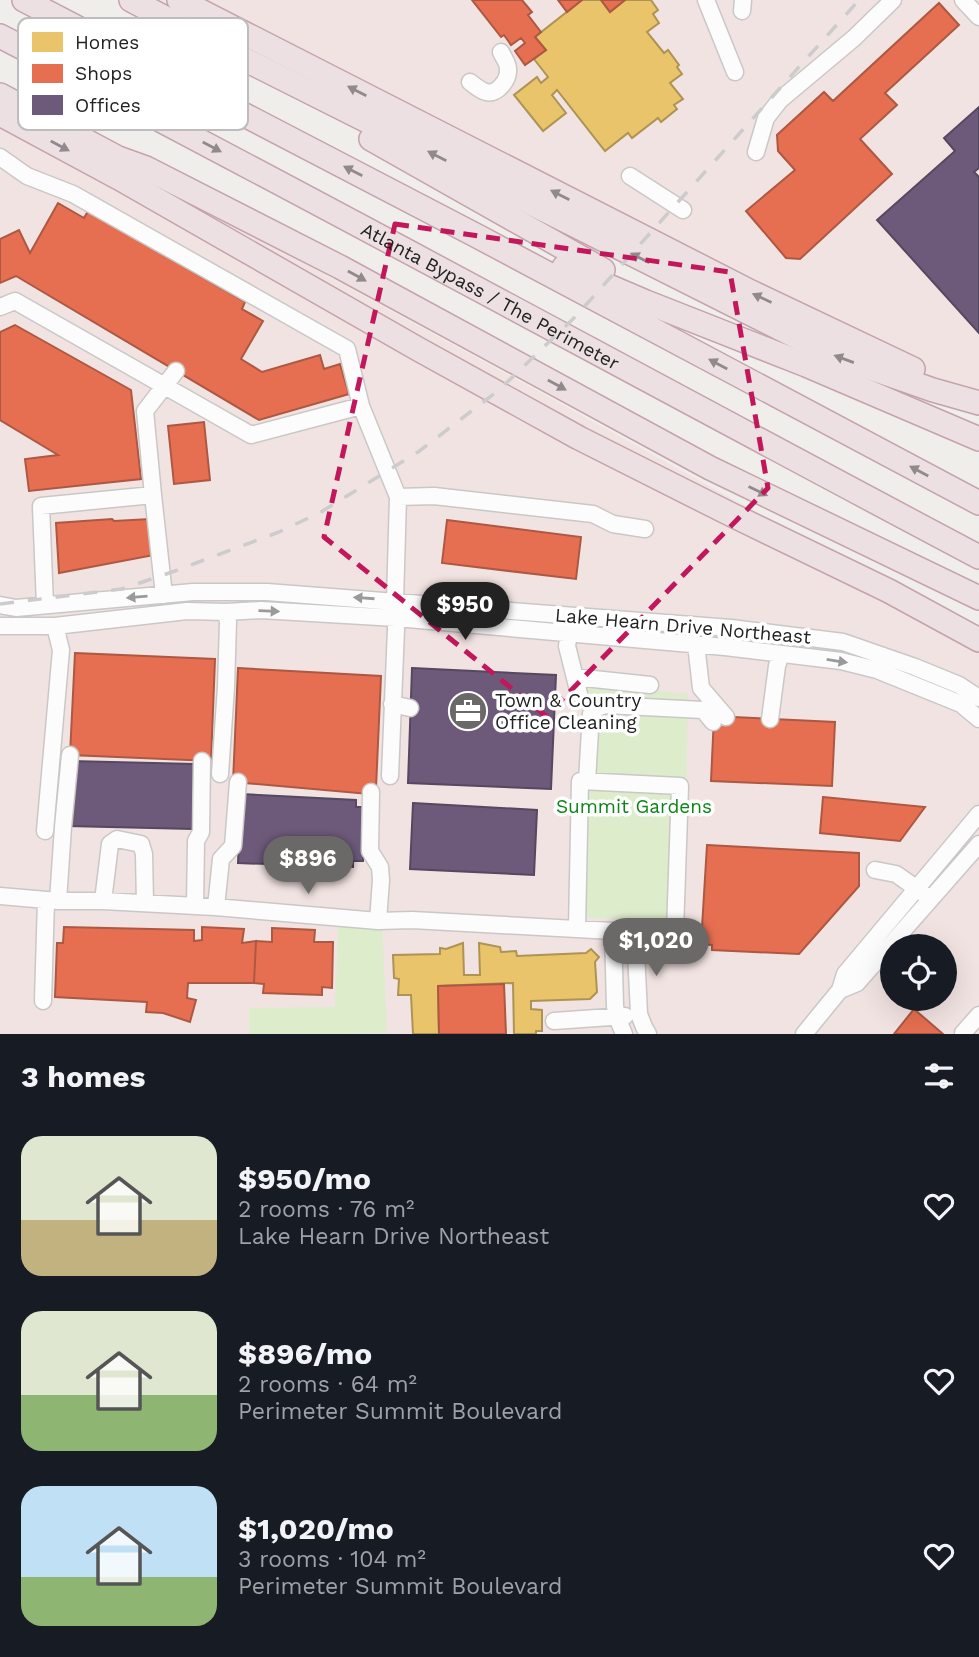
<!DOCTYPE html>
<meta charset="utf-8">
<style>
:root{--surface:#171b24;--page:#242831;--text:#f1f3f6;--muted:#9ea1a6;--accent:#6a6968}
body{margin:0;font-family:"Work Sans",sans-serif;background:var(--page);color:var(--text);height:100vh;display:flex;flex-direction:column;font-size:26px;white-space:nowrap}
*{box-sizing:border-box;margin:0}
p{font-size:23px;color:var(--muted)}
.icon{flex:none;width:38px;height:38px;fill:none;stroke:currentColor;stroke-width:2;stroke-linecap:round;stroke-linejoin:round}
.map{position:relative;height:1034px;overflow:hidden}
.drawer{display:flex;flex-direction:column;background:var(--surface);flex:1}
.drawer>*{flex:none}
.buttons{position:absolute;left:880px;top:934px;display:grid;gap:14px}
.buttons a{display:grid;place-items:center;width:77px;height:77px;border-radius:50%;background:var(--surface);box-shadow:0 7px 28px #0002;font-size:35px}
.price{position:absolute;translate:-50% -60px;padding:0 16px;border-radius:24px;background:var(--accent);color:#fff;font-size:23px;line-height:46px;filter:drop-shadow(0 2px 4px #0008)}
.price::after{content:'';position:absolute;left:50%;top:42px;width:21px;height:16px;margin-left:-10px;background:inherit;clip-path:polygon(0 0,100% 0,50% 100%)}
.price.active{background:#222;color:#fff}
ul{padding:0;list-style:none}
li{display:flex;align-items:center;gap:21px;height:175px;padding:0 21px}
li span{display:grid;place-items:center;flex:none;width:196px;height:140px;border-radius:21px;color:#555}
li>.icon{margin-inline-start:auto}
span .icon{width:84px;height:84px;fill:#fffc;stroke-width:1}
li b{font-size:30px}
h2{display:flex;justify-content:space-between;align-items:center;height:84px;padding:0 21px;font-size:30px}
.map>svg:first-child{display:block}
.commercial{fill:#f1e3e1;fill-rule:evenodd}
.grass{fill:#ddeccb}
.homes{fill:#e9c46a;stroke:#ad9354;stroke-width:2}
.shops{fill:#e76f51;stroke:#ac5843;stroke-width:2}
.offices{fill:#6d597a;stroke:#564860;stroke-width:2}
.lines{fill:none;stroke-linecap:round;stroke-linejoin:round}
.minor-casing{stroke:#c9c8c7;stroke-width:19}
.highway-casing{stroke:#c5a2ac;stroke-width:26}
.minor{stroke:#fdfcfc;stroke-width:16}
.highway{stroke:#ece0e2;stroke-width:23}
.rail{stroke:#ccc;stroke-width:3.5;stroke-dasharray:14 14;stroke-linecap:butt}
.oneway{fill:#918a8c}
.oneway2{fill:#9a9a9a}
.marked{fill:none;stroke:#c2185b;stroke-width:5;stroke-dasharray:14 9;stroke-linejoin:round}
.labels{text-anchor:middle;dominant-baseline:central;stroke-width:7;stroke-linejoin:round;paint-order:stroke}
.street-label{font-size:19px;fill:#222;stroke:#fff}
.poi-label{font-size:19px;fill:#222;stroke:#fff;text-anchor:start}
.park-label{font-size:19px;fill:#0c8416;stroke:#fff}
.key{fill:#fff;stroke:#bdbdbd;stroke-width:2}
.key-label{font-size:19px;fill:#222}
</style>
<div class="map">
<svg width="979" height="1034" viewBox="0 0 979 1034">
<rect width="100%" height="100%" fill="#f0eeeb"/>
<path class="commercial" d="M142,0H979V416L816,341Z
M0,97L527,385L863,571L979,642V1034H0ZM892,947H945V999H892Z"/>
<path class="grass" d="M582,684L688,694L684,922L581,917Z
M339,915L382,918L387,1033L249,1034V1008L335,1007Z"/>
<path class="homes" d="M582,0H601L610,12L625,0H651L658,10L653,14L659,23L647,32L664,53L668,50L679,65L677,67L682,74L670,83L683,99L674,105L677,109L661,122L658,118L632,138L628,133L605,151L557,90L552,95L566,113L543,131L514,95L537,77L541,83L548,77L534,59L546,50L535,37Z
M463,943L464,975H480L479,943L500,947L501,952L516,951L517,956L586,953L591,949L599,957L595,962L597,992L590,999L531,1001V1009L542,1010V1031H536V1034H514L513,983L438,986L439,1034H413L411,995H398L399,979L394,978L393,955L440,954V948L446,949Z"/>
<path class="shops" d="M472,0H522L532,12L528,15L541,32L535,37L546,50L525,65L515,51L525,43L521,38L511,45L504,35L501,37Z
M558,0H582L567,12Z
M601,0H625L610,12Z
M939,3L959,25L885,93L897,105L860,139L892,174L800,259L786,258L746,211L795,170L778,151L777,135L824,92L833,101Z
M58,203L84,218L88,211L245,302L242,309L263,321L241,359L262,372L320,355L324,369L340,364L349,394L259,420L16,276L0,283V239L19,230L30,253Z
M15,325L131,390L141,479L29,491L25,459L58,455L0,420V332Z
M204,422L210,480L174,484L168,426Z
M112,519L114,521L150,519L154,555L59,573L56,523Z
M447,520L581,537L576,579L442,563Z
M75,653L215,659L211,761L70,755Z
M238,668L381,676L376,788L369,794L233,782Z
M714,716L835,722L832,786L711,781Z
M823,797L925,807L900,841L820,833Z
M707,845L859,853V886L799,954L712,950V945L701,944Z
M64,927L194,930V941L202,940V927L244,929L242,943L256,941L254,983H188L187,998L196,1000L190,1022L163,1013L146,1012L147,1002L55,997L57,943H63Z
M272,928L315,930L314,942H333L332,988L322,987V995L263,993L264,984L254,983L256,941L272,942Z
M504,984L506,1034H439L438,986Z
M914,1009L943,1034H894Z"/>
<path class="offices" d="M979,107V168L974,172L979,177V333L877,220L955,151L944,138Z
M412,668L556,675L551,789L408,783Z
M70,761L194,764L192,829L68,826Z
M241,794L356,800V807H365L363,861H353V867L238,863Z
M413,803L537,810L534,875L410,869Z"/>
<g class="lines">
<g class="minor-casing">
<path id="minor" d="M706,0L735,72
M963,0L979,17
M742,11L743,0
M470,82C474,85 481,91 486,92C498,95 509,79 508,69C508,63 503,57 501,52
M756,152L766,118L780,100L854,38L893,0
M0,157L27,176L73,194L347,349L361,406L398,497L395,601L396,629L390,776
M630,176L683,210
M0,307L15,301L251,435L361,406
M153,495L145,411L176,371
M398,497L434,496L593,514L613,524L645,529
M0,605L16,608L193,592H267L731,628L843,642L915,667L959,685L979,698
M45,605L41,506L153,495L164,595
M0,626H55L187,611L226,612L261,610L396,618L725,647L841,661L877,670L961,704L979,719
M569,633L567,646L579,694
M696,644L701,688L726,717
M575,677L650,685
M392,704L410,708
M770,719L777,666L781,654
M220,774L226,687L228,622L226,612
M587,781L591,714L597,708L605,705L703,710L713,722
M371,792L370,851L380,867L381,880L378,921
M45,831L61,650L55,626
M875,870L896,874L923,893
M0,896L58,901H103L215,907L378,921L412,920L613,931H675L680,786L580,781L577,928
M58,901L63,827L70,755
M103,901L110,844L117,839L141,844L144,854L145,903
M195,906L196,841L201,832L202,761
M216,907L221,859L233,846L238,782
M613,931L615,1006L617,1017L624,1034
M635,931L639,1014L644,1027L648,1034
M840,990L857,983L979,844
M43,1001L46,900
M554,1021L625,1016
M804,1034L840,990L845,974L979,814
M964,1034L963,1033L979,1015"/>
</g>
<g class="highway-casing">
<g id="highway">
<path d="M24,0L479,237L979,503"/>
<path d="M131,0L232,53L833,355L933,390L979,403"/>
<path d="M179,0L751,292L913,369"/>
<path id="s1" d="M0,36C328,206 652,384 979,557"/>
<path d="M0,95L131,165"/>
<path d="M0,114L119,178L418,349L579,438L730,514L889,591L979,640"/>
<path d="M371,139L603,270"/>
<path d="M121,159L146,168L340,267L710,468L979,598"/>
<path d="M564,267L646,302L806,365L979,439"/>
</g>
</g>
<use href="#minor" class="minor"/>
<use href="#highway" class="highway"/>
<path class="rail" d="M0,604L122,589L172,572L279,532L321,512L418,452L499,390L575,317L859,0"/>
</g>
<defs><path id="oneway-solid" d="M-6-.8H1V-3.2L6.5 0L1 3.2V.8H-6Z" transform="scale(1.75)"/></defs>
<g class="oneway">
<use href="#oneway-solid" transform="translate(357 91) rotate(-153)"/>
<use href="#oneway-solid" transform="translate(60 146) rotate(28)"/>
<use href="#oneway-solid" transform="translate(212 147) rotate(28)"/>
<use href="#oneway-solid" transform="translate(437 156) rotate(-153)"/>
<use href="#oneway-solid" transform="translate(353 171) rotate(-153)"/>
<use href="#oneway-solid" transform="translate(560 195) rotate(-153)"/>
<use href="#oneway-solid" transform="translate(640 258) rotate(-153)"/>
<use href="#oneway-solid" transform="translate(357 276) rotate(29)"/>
<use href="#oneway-solid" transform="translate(762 298) rotate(-155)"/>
<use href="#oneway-solid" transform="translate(844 359) rotate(-160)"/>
<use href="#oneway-solid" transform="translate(718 364) rotate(-152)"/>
<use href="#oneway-solid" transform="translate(557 385) rotate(29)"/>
<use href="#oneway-solid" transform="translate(919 471) rotate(-152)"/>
<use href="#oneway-solid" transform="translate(758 491) rotate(26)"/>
</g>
<g class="oneway2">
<use href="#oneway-solid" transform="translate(137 597) rotate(175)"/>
<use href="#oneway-solid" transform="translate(364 598) rotate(-176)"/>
<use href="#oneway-solid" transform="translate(269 611) rotate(2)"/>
<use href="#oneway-solid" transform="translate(837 661) rotate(9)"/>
</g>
<path class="marked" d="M395,224L730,272L768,488L546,716L324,537Z"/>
<defs>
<g id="office-disc" transform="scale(2.0125)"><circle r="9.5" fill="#6a6968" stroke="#fff"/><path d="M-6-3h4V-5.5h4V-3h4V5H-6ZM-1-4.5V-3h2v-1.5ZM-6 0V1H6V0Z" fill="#fff"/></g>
</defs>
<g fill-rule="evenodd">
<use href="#office-disc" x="468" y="711"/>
</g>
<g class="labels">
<g class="street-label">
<text stroke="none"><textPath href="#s1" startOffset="555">Atlanta Bypass / The Perimeter</textPath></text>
<text transform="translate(683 626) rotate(5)">Lake Hearn Drive Northeast</text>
</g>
<g class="poi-label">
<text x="495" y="700">Town &amp; Country<tspan x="495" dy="22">Office Cleaning</tspan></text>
</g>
<g class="park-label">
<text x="634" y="806">Summit Gardens</text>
</g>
</g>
<rect x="18" y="18" width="230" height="112" rx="10" class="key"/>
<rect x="32" y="32" width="31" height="20" fill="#e9c46a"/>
<rect x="32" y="64" width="31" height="19" fill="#e76f51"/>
<rect x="32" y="95" width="31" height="20" fill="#6d597a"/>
<g class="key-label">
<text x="75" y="49">Homes</text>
<text x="75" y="80">Shops</text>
<text x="75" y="112">Offices</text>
</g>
</svg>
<div class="buttons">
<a><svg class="icon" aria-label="locate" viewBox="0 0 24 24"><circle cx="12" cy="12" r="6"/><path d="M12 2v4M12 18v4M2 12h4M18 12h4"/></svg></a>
</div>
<b class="price active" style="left:465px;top:642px">$950</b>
<b class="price" style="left:308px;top:896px">$896</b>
<b class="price" style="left:656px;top:978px">$1,020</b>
</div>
<section class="drawer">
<h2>3 homes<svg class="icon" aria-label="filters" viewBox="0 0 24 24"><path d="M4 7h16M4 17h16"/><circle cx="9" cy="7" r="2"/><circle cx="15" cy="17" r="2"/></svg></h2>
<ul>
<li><span style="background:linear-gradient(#dfe7d0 60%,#c2b280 0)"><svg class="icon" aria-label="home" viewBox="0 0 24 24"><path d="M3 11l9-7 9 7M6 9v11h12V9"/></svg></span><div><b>$950/mo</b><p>2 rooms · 76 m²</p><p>Lake Hearn Drive Northeast</p></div><svg class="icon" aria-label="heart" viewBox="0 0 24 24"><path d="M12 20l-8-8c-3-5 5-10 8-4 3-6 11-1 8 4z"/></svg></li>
<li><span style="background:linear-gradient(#dfe7d0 60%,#8fb573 0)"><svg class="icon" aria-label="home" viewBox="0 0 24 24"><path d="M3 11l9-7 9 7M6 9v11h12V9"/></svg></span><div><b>$896/mo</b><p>2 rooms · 64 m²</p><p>Perimeter Summit Boulevard</p></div><svg class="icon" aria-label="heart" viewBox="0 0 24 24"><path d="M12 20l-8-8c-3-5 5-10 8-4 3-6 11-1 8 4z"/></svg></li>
<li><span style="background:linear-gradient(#bfe0f5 65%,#8fb573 0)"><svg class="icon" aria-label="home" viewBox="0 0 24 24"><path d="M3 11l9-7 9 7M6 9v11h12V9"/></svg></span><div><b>$1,020/mo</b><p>3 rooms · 104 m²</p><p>Perimeter Summit Boulevard</p></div><svg class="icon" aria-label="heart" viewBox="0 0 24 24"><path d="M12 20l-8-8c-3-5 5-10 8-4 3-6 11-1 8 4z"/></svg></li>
</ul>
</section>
